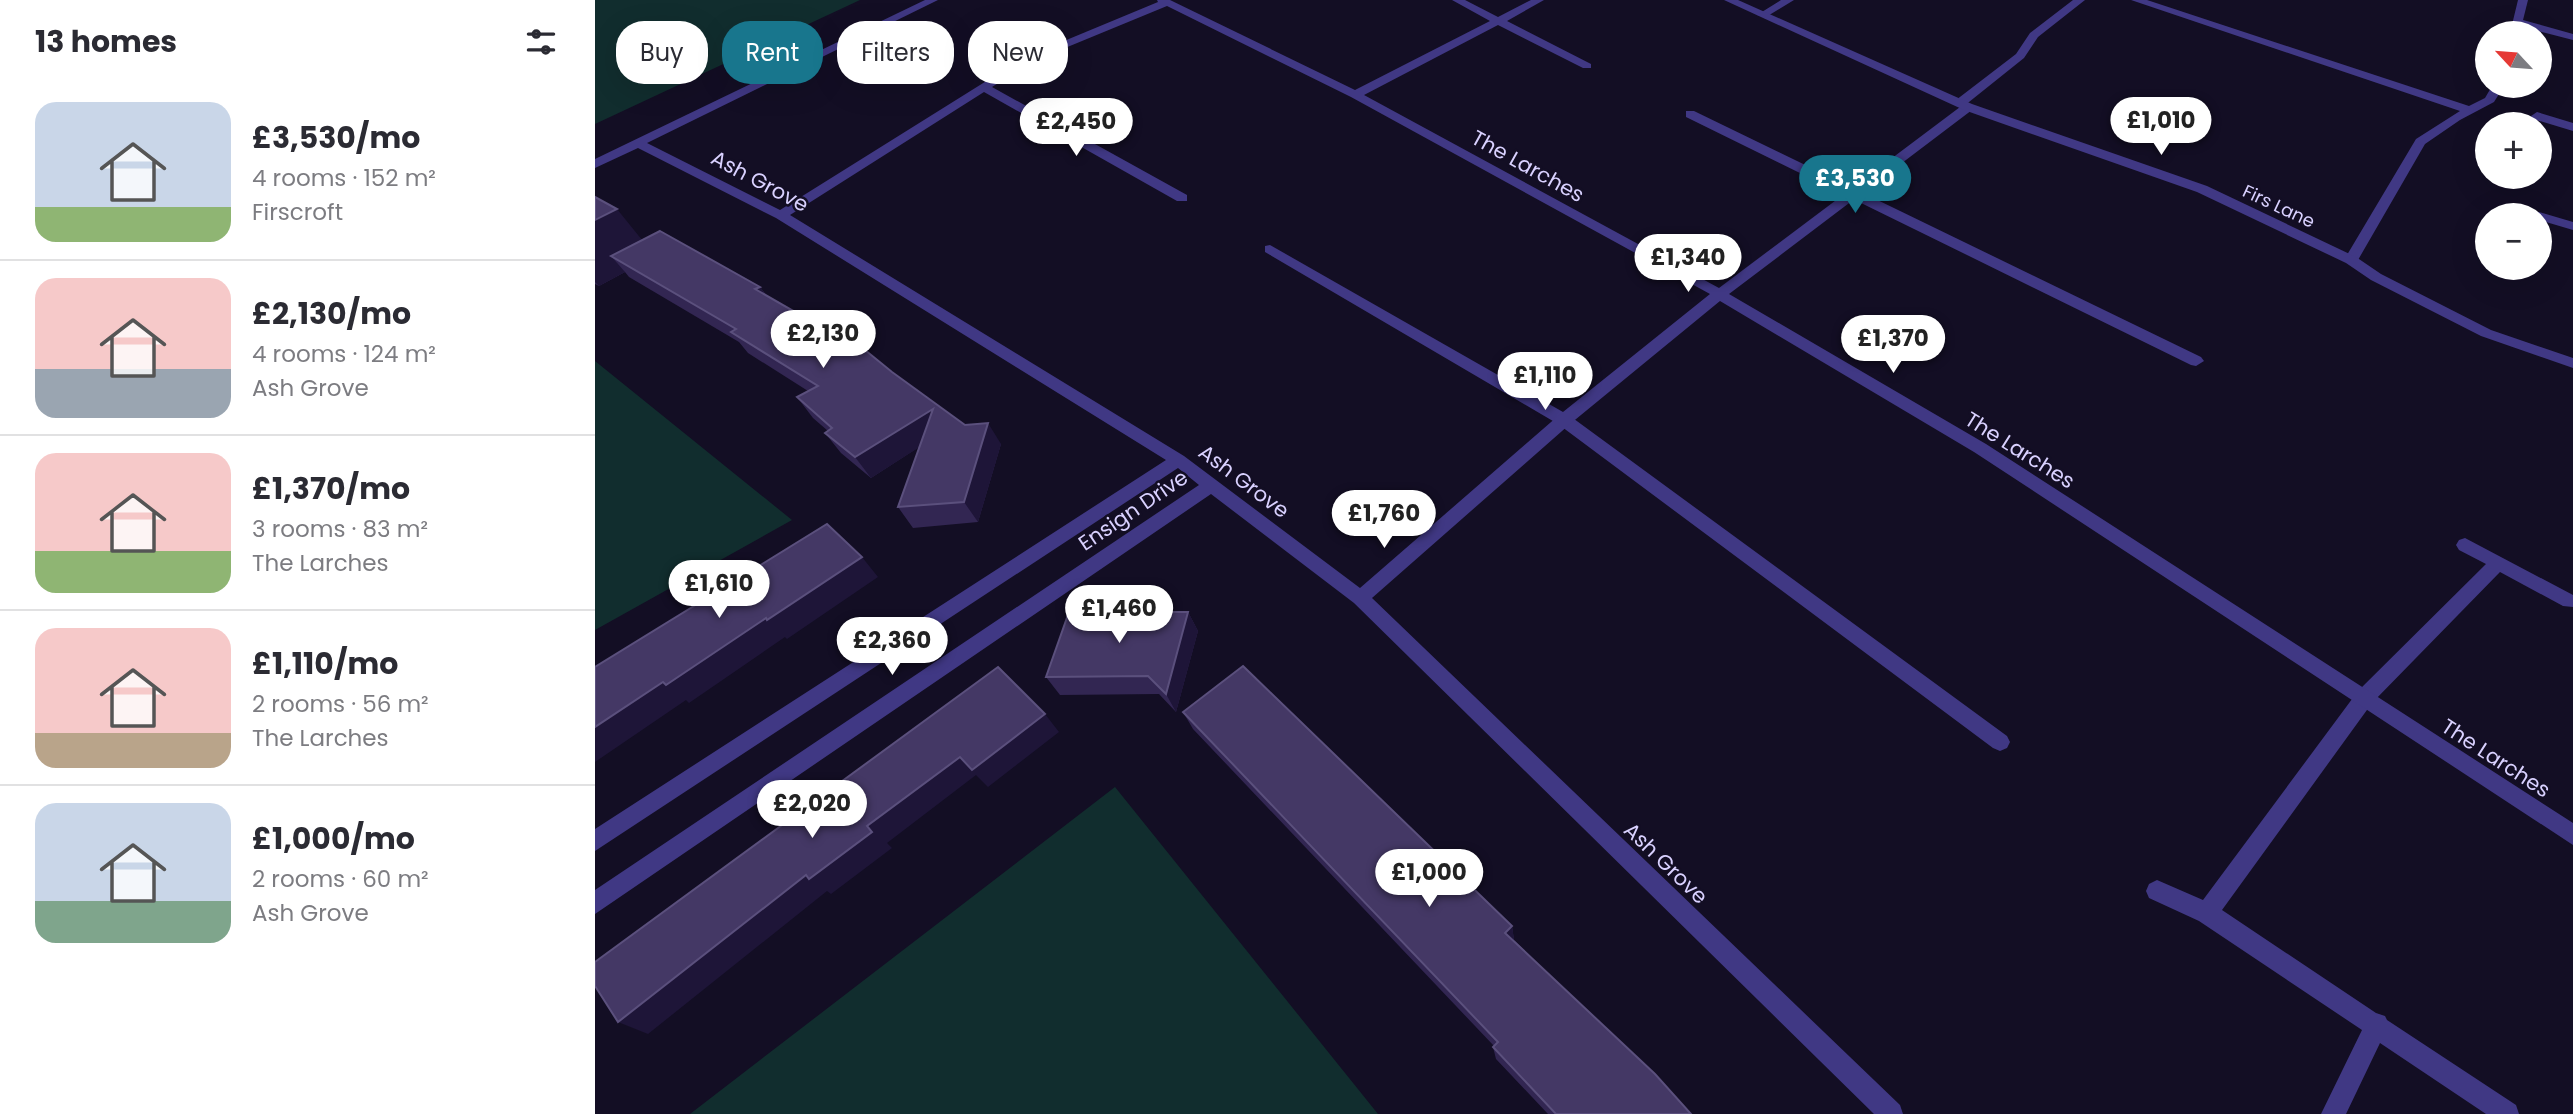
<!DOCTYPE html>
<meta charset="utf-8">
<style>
:root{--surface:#fff;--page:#f2f2f3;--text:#2b2b33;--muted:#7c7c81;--line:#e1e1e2;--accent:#18768d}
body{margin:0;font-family:Poppins,sans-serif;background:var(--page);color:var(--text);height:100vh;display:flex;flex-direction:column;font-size:26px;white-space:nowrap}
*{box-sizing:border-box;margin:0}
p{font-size:23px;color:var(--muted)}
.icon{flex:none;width:38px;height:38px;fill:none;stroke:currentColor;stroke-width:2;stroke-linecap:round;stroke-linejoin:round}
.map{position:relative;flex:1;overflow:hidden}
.side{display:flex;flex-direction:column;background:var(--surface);width:595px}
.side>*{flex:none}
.banner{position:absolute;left:21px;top:21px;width:665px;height:63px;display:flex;gap:14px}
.needle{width:46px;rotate:296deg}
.fabs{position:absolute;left:1880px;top:21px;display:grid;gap:14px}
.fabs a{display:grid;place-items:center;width:77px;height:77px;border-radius:50%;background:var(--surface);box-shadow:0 7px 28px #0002;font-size:35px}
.price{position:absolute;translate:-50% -60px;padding:0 16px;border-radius:24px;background:#fff;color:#222;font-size:23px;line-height:46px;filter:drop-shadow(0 2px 4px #0008)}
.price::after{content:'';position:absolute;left:50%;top:42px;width:21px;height:16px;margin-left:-10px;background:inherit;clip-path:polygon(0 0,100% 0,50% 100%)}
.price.current{background:var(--accent);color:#fff}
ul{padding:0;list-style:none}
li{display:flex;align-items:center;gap:21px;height:175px;padding:0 35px}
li+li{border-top:2px solid var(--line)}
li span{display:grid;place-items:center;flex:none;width:196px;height:140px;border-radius:21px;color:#555}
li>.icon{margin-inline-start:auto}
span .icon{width:84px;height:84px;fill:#fffc;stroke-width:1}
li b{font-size:30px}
h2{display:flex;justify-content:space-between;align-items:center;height:84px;padding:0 35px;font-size:30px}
.tag{padding:0 24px;border-radius:28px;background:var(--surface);box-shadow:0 7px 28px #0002;font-size:24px;line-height:63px}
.tag.current{background:var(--accent);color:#fff}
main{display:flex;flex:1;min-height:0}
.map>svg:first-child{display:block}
.green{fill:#112d2e}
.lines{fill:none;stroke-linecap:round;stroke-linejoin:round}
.service{fill:#403884;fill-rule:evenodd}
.minor{fill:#403884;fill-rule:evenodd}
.tertiary{fill:#403884;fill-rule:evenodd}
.wall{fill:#322652}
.shaded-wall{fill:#1e1538}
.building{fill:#443865;stroke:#5b507d;stroke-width:2}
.labels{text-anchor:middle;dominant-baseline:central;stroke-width:5;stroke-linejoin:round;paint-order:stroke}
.far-street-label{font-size:18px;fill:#d9d1ff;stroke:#130e24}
.street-label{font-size:21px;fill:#d9d1ff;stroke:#130e24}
</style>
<main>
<section class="side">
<h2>13 homes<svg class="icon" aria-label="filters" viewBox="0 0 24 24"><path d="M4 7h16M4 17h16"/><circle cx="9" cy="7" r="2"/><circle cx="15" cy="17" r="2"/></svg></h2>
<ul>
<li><span style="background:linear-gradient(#c9d6e8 75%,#8fb573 0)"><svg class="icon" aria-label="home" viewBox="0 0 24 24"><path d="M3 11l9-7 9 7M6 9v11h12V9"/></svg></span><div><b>£3,530/mo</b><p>4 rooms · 152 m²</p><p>Firscroft</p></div></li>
<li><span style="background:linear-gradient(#f6c9c9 65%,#9aa5b1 0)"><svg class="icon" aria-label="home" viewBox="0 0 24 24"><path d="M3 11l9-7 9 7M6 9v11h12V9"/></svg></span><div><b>£2,130/mo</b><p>4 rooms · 124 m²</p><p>Ash Grove</p></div></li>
<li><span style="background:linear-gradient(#f6c9c9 70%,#8fb573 0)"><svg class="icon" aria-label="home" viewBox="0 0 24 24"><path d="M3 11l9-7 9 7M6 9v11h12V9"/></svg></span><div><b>£1,370/mo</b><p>3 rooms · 83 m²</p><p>The Larches</p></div></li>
<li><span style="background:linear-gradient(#f6c9c9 75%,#b9a48a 0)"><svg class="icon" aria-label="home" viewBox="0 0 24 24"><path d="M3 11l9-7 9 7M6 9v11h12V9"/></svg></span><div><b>£1,110/mo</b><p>2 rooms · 56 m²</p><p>The Larches</p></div></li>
<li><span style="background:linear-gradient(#c9d6e8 70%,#7fa58c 0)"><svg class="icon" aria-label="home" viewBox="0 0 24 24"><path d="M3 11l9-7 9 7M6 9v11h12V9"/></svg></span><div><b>£1,000/mo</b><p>2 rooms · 60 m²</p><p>Ash Grove</p></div></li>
</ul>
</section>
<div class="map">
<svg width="1978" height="1114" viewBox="0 0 1978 1114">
<rect width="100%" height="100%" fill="#130e24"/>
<path class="green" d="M0,0H265L0,124Z
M0,361L197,520L0,630Z
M520,787L783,1114H95Z"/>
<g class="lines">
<path class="service" d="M1478,0H1490L1443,37L1429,58L1369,106H1361V100L1421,54L1435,33Z
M1536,0H1552L1874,106L1890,98L1897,86H1909L1899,102L1865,120L1830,144L1763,260L1756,264L1749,260L1821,139L1865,111Z
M1923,0H1933L1928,20L1978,34V40L1927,27L1925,33H1915Z
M162,33H170L229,55L219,57L162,37Z
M1091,111H1099L1606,357L1609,361L1601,366L1596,365L1091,117Z
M1944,212L1978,222V230L1944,220V215H1938Z
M675,245L975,416L1412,736L1415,742L1412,748L1405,751L1398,748L963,424L670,252V246Z
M1870,538L1978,595V607L1968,606L1905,572L1777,703L1627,910L1781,1013L1790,1016L1792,1020L1921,1105L1924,1114H1891L1785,1043L1751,1114H1726L1767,1030L1604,921L1554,898L1551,891L1554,884L1562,880L1608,900L1763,691L1891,564L1864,550L1861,545L1864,540Z"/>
<path class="minor" d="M330,0H343L52,143L185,210L428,58L563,2L562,0H575L760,90L895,21L857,0H870L903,17L936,0H949L912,21L996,64V68H988L903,25L769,95L1124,288L1369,104H1377V110L1134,294L1391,444L1978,823V845L1379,452L1125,301L975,424L777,598L1305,1105L1308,1114H1279L759,603L616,494L0,914V890L604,485L583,468L0,851V829L571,460L181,218L43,148L0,168V159ZM572,6L756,97L1115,294L963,416L765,588L589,456L195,215L389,92L582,201H592V195L397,87L436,62Z
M1186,0H1199L1171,17L1162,15Z
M1942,112L1978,123V131L1938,119L1936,116Z"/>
<path class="tertiary" d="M1129,0H1143L1377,104L1612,186L1761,257L1786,274L1896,330L1978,358V368L1886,336L1776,280L1751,263L1602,192L1369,110Z"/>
</g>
<path class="wall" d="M0,197L47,240L165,287L172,296L297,372L370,425L406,444L383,522L318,528L303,507L324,447L276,478L246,453L230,433L233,431L218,418L202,397L213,391L153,353L144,342L34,277L30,272L4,286L0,284Z
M593,612L603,631L581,712L564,694L465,695L451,677Z
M588,712L917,926L919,940L1096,1114H953L901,1059L898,1047L899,1046L598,729Z"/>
<path class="shaded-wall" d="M22,209L60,256H16L30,272L4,286L0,282V220Z
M165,287L181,308L160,289Z
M338,409L351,430L276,478L260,457Z
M393,423L406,444L383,522L369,502Z
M267,557L283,577L192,639L190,637L94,703L91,700L0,762V727L68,682Z
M593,612L603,631L581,712L571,694Z
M450,714L464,732L393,787L381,775L292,843L297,848L236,894L232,891L53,1034L23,1022L272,826L365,757Z
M917,926L919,940L910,933Z"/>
<path class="building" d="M0,197L22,209L0,220Z
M65,231L165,287L160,289L249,340L254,337L297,372L370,425L393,423L369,502L303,507L338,409L260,457L230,433L237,428L202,397L223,386L136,332L141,329L16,256Z
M232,524L267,557L172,620L171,618L71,685L68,682L0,727V667Z
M474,612H593L571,694L553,676L451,677Z
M648,666L917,926L910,933L1060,1074L1096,1114H961L898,1047L903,1042L588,712Z
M403,667L450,714L377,770L365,757L272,826L277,832L214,879L211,875L23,1022L0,986V962Z"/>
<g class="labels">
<g class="far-street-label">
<text transform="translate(1684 206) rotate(25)">Firs Lane</text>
</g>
<g class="street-label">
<text transform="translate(933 166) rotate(29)">The Larches</text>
<text transform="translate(165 181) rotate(28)">Ash Grove</text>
<text transform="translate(1425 450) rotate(32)">The Larches</text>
<text transform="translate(649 481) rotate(37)">Ash Grove</text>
<text transform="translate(538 510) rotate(-34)">Ensign Drive</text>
<text transform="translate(1901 758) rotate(33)">The Larches</text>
<text transform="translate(1071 863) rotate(44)">Ash Grove</text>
</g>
</g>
</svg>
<div class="fabs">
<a><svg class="needle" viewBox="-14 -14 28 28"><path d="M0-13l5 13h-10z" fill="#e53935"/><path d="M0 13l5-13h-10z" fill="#7c7c81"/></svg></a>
<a>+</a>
<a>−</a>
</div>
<b class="price" style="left:1566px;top:157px">£1,010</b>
<b class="price" style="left:481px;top:158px">£2,450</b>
<b class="price current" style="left:1260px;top:215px">£3,530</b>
<b class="price" style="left:1093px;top:294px">£1,340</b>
<b class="price" style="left:228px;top:370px">£2,130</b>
<b class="price" style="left:1298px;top:375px">£1,370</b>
<b class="price" style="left:950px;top:412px">£1,110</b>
<b class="price" style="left:789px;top:550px">£1,760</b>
<b class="price" style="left:124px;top:620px">£1,610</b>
<b class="price" style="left:524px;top:645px">£1,460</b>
<b class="price" style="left:297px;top:677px">£2,360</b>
<b class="price" style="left:217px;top:840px">£2,020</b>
<b class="price" style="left:834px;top:909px">£1,000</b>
<div class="banner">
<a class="tag">Buy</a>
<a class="tag current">Rent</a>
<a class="tag">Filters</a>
<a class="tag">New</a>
</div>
</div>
</main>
